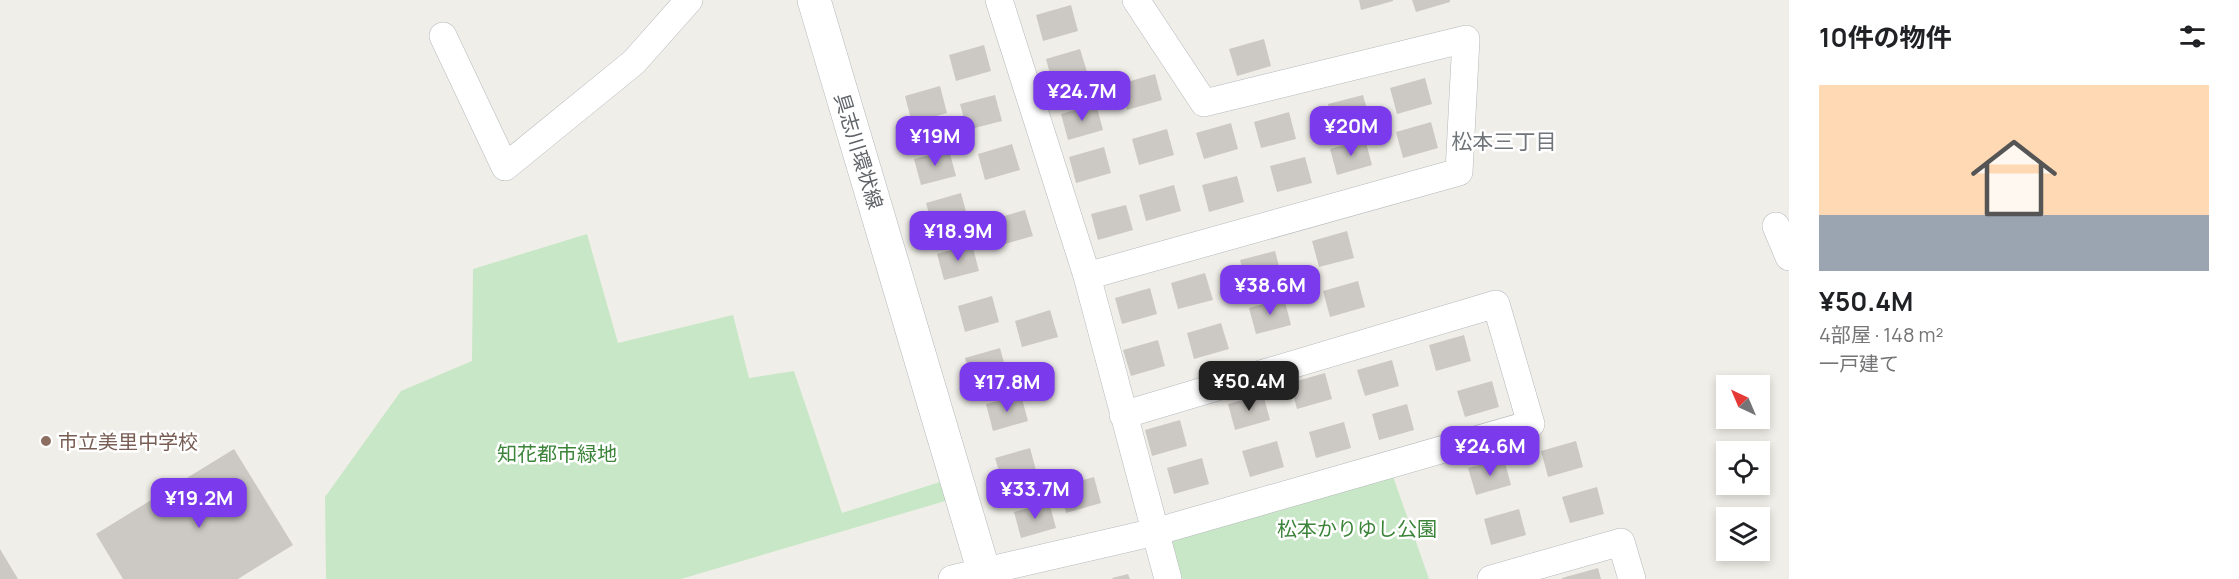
<!DOCTYPE html>
<html lang="ja">
<meta charset="utf-8">
<style>
:root{--surface:#fff;--page:#f6f6f6;--text:#202124;--muted:#757577;--line:#e0e0e0;--accent:#7c3aed}
body{margin:0;font-family:Manrope,"Noto Sans JP",sans-serif;background:var(--page);color:var(--text);height:100vh;display:flex;flex-direction:column;font-size:22px;white-space:nowrap}
*{box-sizing:border-box;margin:0}
p{font-size:20px;color:var(--muted)}
.icon{flex:none;width:33px;height:33px;fill:none;stroke:currentColor;stroke-width:2;stroke-linecap:round;stroke-linejoin:round}
.map{position:relative;flex:1;overflow:hidden}
.drawer{display:flex;flex-direction:column;background:var(--surface);width:450px}
.drawer>*{flex:none}
.needle{width:39px;rotate:316deg}
.fabs{position:absolute;left:1716px;top:375px;display:grid;gap:12px}
.fabs a{display:grid;place-items:center;width:54px;height:54px;border-radius:0px;background:var(--surface);box-shadow:0 3px 9px #0003;font-size:30px}
.price{position:absolute;translate:-50% -51px;padding:0 14px;border-radius:12px;background:var(--accent);color:#fff;font-size:20px;line-height:39px;filter:drop-shadow(0 2px 3px #0008)}
.price::after{content:'';position:absolute;left:50%;top:36px;width:18px;height:14px;margin-left:-9px;background:inherit;clip-path:polygon(0 0,100% 0,50% 100%)}
.price.active{background:#222;color:#fff}
ul{padding:0;list-style:none}
li{display:grid;align-content:center;gap:12px;height:318px;padding:0 30px}
li+li{border-top:2px solid var(--line)}
li span{display:grid;place-items:center;height:186px;border-radius:0px;color:#555}
li>.icon{margin-inline-start:auto}
span .icon{width:108px;height:108px;fill:#fffc;stroke-width:1}
li b{font-size:26px}
h2{display:flex;justify-content:space-between;align-items:center;height:72px;padding:0 30px;font-size:26px}
main{display:flex;flex:1;min-height:0}
.map>svg:first-child{display:block}
.green{fill:#c8e7c6}
.building{fill:#ccc9c4}
.lines{fill:none;stroke-linecap:round;stroke-linejoin:round}
.minor-casing{stroke:#b5b8bc;stroke-width:28}
.secondary-casing{stroke:#b4b7bb;stroke-width:34}
.minor{stroke:#fff;stroke-width:27}
.secondary{stroke:#fff;stroke-width:33}
.education-dot{fill:#8d6e63;stroke:#fff;stroke-width:2}
.labels{text-anchor:middle;dominant-baseline:central;stroke-width:5;stroke-linejoin:round;paint-order:stroke}
.street-label{font-size:20px;fill:#5f6367;stroke:#fff}
.education-label{font-size:20px;fill:#785e54;stroke:#fff;text-anchor:start}
.park-label{font-size:20px;fill:#3b8439;stroke:#fff}
.neighbourhood-label{font-size:21px;fill:#707579;stroke:#fff}
</style>
<main>
<div class="map">
<svg width="1789" height="579" viewBox="0 0 1789 579">
<rect width="100%" height="100%" fill="#f0eee8"/>
<path class="green" d="M587,234L618,343L733,315L749,378L794,371L842,513L959,476L962,496L681,579H326L325,497L401,391L472,361L473,269Z
M1389,465L1429,579H1168L1155,532Z"/>
<path class="building" d="M1359,0H1393V1L1361,10Z
M1412,0H1450V2L1416,12Z
M1071,5L1078,31L1043,41L1036,15Z
M1264,39L1271,66L1237,76L1229,49Z
M984,45L991,71L956,81L949,55Z
M1080,49L1088,75L1053,85L1046,59Z
M1155,74L1162,100L1127,110L1120,84Z
M1425,78L1432,104L1397,114L1390,88Z
M940,86L947,113L912,123L905,96Z
M995,95L1002,121L967,130L960,104Z
M1363,95L1370,120L1335,130L1328,104Z
M1096,104L1103,130L1068,140L1061,114Z
M1289,112L1296,139L1261,148L1254,122Z
M1431,122L1438,148L1403,158L1396,132Z
M1231,123L1238,149L1204,159L1196,133Z
M1167,129L1174,155L1139,165L1132,139Z
M1365,139L1372,165L1337,175L1330,149Z
M1012,144L1020,170L985,180L978,154Z
M1104,147L1111,173L1076,183L1069,157Z
M949,150L956,176L921,185L914,159Z
M1305,157L1312,183L1277,192L1270,166Z
M1237,176L1244,202L1209,212L1202,185Z
M1174,185L1181,211L1146,221L1139,195Z
M961,193L968,219L933,229L926,203Z
M1126,205L1133,230L1098,240L1091,214Z
M1025,210L1033,236L998,246L990,220Z
M1347,231L1354,258L1319,267L1312,241Z
M972,244L979,271L944,280L937,254Z
M1275,251L1282,277L1247,286L1240,260Z
M1205,273L1213,300L1178,309L1171,283Z
M1358,281L1365,307L1330,317L1323,291Z
M1150,288L1157,314L1122,324L1115,298Z
M992,296L999,322L965,332L958,306Z
M1284,298L1291,325L1256,334L1249,308Z
M1050,310L1058,337L1022,347L1015,321Z
M1221,323L1229,349L1194,359L1187,333Z
M1464,335L1471,361L1436,371L1429,345Z
M1158,340L1165,366L1131,376L1123,350Z
M1000,348L1007,374L972,384L965,358Z
M1392,360L1399,386L1365,396L1357,370Z
M1325,373L1332,399L1297,409L1290,383Z
M1492,381L1499,407L1465,417L1457,391Z
M1263,394L1270,420L1235,430L1228,404Z
M1021,395L1028,421L993,431L986,404Z
M1407,404L1414,430L1379,440L1372,414Z
M1180,420L1187,446L1152,456L1145,430Z
M1344,422L1351,448L1316,458L1309,432Z
M1277,441L1284,467L1250,477L1242,451Z
M1576,441L1583,467L1548,477L1541,451Z
M1030,448L1037,474L1003,484L995,458Z
M234,449L293,545L238,579H123L96,534Z
M1202,458L1209,484L1174,494L1167,468Z
M1504,459L1511,485L1476,495L1468,468Z
M1094,477L1101,503L1066,513L1059,487Z
M1597,487L1604,514L1570,523L1562,497Z
M1049,502L1056,528L1021,538L1014,512Z
M1519,509L1526,535L1491,545L1484,519Z
M0,549L18,579H0Z
M1598,568L1601,579H1562V578Z
M1128,574L1130,579H1113L1112,578Z"/>
<g class="lines">
<g class="minor-casing">
<path id="minor" d="M999,0L1087,276L1168,579
M443,36L505,167L634,62L689,0
M1776,226L1789,257
M1087,276L1459,172L1466,39L1204,103L1136,0
M952,579L1155,532L1531,424L1496,304L1123,415
M1491,579L1621,542L1632,579"/>
</g>
<g class="secondary-casing">
<path id="secondary" d="M814,0L986,579"/>
</g>
<use href="#minor" class="minor"/>
<use href="#secondary" class="secondary"/>
</g>
<circle class="education-dot" cx="46" cy="441" r="6"/>
<g class="labels">
<g class="street-label">
<text transform="translate(859 151) rotate(73)">具志川環状線</text>
</g>
<g class="education-label">
<text x="58" y="441">市立美里中学校</text>
</g>
<g class="park-label">
<text x="557" y="453">知花都市緑地</text>
<text x="1357" y="528">松本かりゆし公園</text>
</g>
<g class="neighbourhood-label">
<text x="1504" y="141">松本三丁目</text>
</g>
</g>
</svg>
<div class="fabs">
<a><svg class="needle" viewBox="-14 -14 28 28"><path d="M0-13l5 13h-10z" fill="#e53935"/><path d="M0 13l5-13h-10z" fill="#757577"/></svg></a>
<a><svg class="icon" aria-label="locate" viewBox="0 0 24 24"><circle cx="12" cy="12" r="6"/><path d="M12 2v4M12 18v4M2 12h4M18 12h4"/></svg></a>
<a><svg class="icon" aria-label="layers" viewBox="0 0 24 24"><path d="M12 4l9 5-9 5-9-5zM3 14l9 5 9-5"/></svg></a>
</div>
<b class="price" style="left:1082px;top:122px">¥24.7M</b>
<b class="price" style="left:1351px;top:157px">¥20M</b>
<b class="price" style="left:935px;top:167px">¥19M</b>
<b class="price" style="left:958px;top:262px">¥18.9M</b>
<b class="price" style="left:1270px;top:316px">¥38.6M</b>
<b class="price active" style="left:1249px;top:412px">¥50.4M</b>
<b class="price" style="left:1007px;top:413px">¥17.8M</b>
<b class="price" style="left:1490px;top:477px">¥24.6M</b>
<b class="price" style="left:1035px;top:520px">¥33.7M</b>
<b class="price" style="left:199px;top:529px">¥19.2M</b>
</div>
<section class="drawer">
<h2>10件の物件<svg class="icon" aria-label="filters" viewBox="0 0 24 24"><path d="M4 7h16M4 17h16"/><circle cx="9" cy="7" r="2"/><circle cx="15" cy="17" r="2"/></svg></h2>
<ul>
<li><span style="background:linear-gradient(#ffd9b3 70%,#9aa5b1 0)"><svg class="icon" aria-label="home" viewBox="0 0 24 24"><path d="M3 11l9-7 9 7M6 9v11h12V9"/></svg></span><div><b>¥50.4M</b><p>4部屋 · 148 m²</p><p>一戸建て</p></div></li>
</ul>
</section>
</main>
